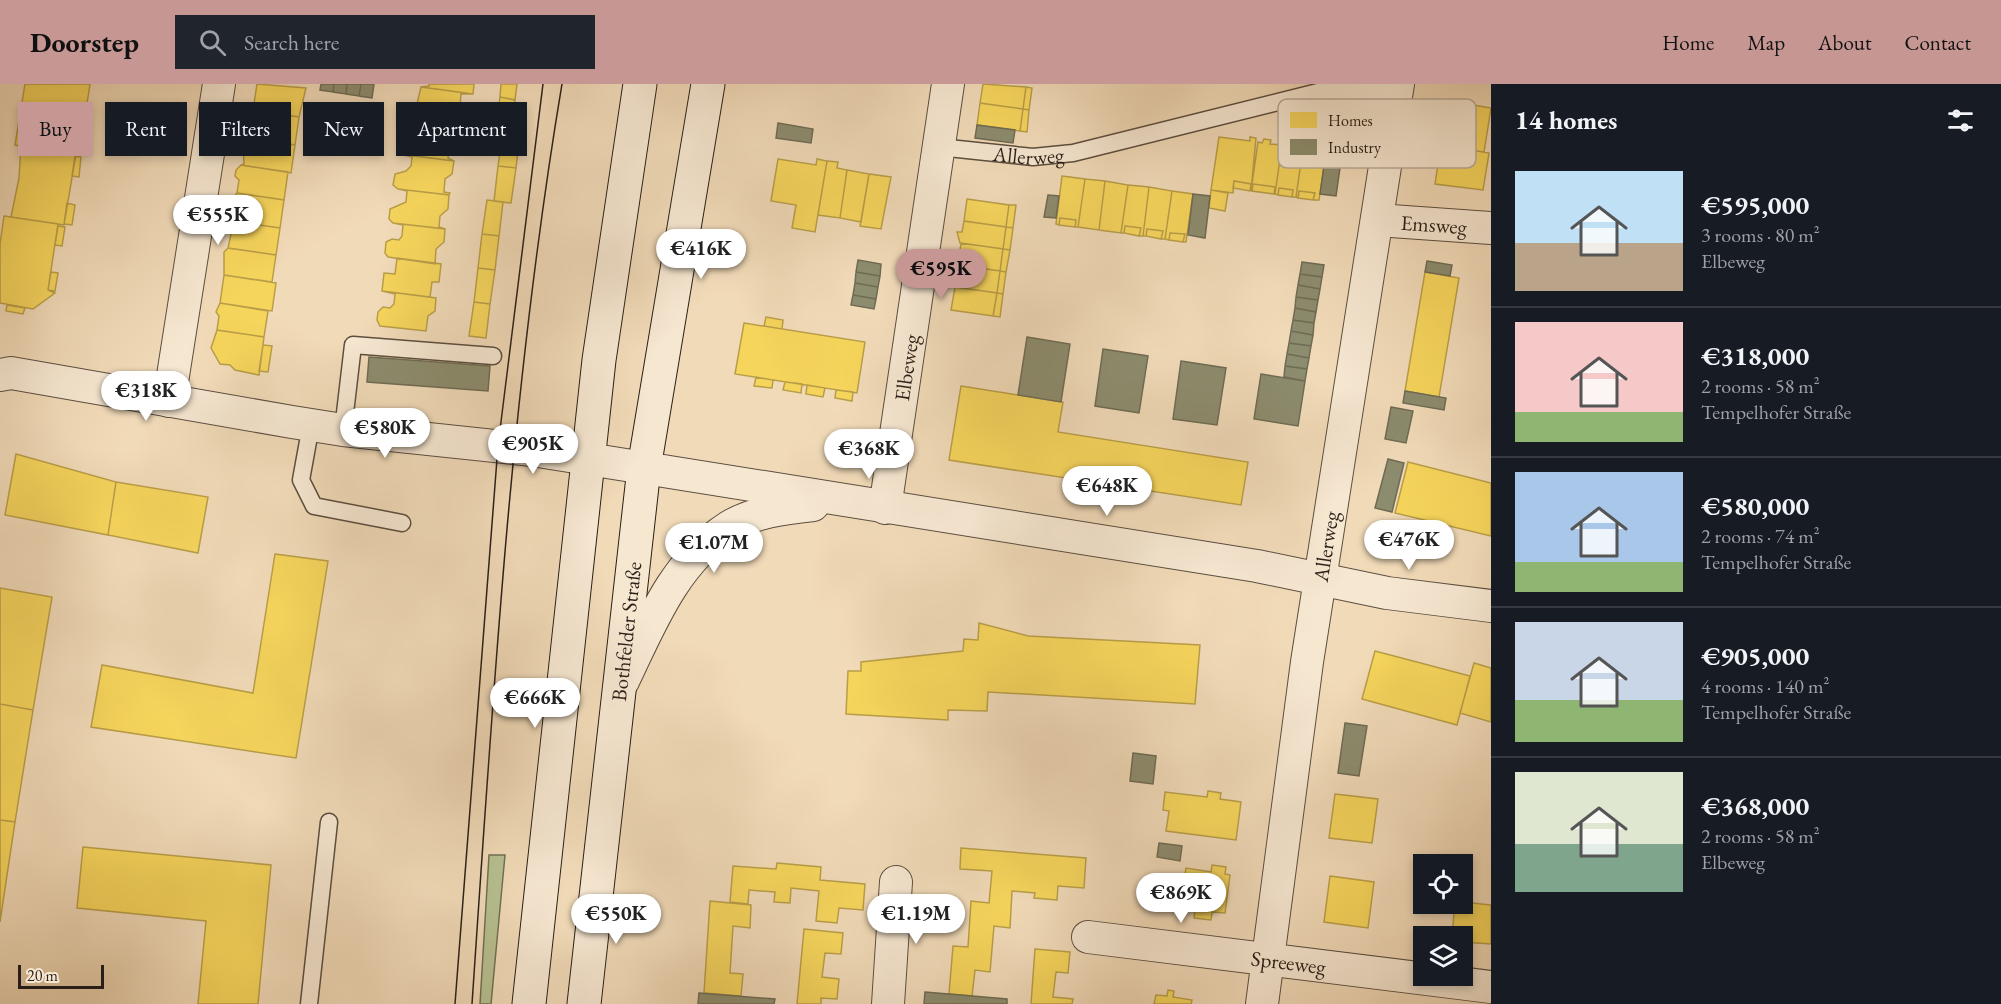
<!DOCTYPE html>
<meta charset="utf-8">
<style>
:root{--surface:#171b24;--page:#20242c;--text:#f1f3f6;--muted:#9ea1a6;--line:#363941;--accent:#c59692}
body{margin:0;font-family:"EB Garamond",serif;background:var(--page);color:var(--text);height:100vh;display:flex;flex-direction:column;font-size:22px;white-space:nowrap}
*{box-sizing:border-box;margin:0}
p{font-size:20px;color:var(--muted)}
.icon{flex:none;width:33px;height:33px;fill:none;stroke:currentColor;stroke-width:2;stroke-linecap:round;stroke-linejoin:round}
.map{position:relative;flex:1;overflow:hidden}
.sheet{display:flex;flex-direction:column;background:var(--surface);width:510px}
.sheet>*{flex:none}
.hud{position:absolute;left:18px;top:18px;width:570px;height:54px;display:flex;gap:12px}
.controls{position:absolute;left:1413px;top:770px;display:grid;gap:12px}
.controls a{display:grid;place-items:center;width:60px;height:60px;border-radius:0px;background:var(--surface);box-shadow:0 3px 9px #0003;font-size:30px}
.scale{position:absolute;left:18px;bottom:15px;width:86px;box-sizing:border-box;padding-left:6px;border:3px solid #2a1f18;border-top:0;font-size:16px;line-height:21px;white-space:nowrap;color:#2a1f18;-webkit-text-stroke:4px #f6e7d1;paint-order:stroke}
.price{position:absolute;translate:-50% -51px;padding:0 14px;border-radius:21px;background:#fff;color:#222;font-size:20px;line-height:39px;filter:drop-shadow(0 2px 3px #0008)}
.price::after{content:'';position:absolute;left:50%;top:36px;width:18px;height:14px;margin-left:-9px;background:inherit;clip-path:polygon(0 0,100% 0,50% 100%)}
.price.active{background:var(--accent);color:#111}
ul{padding:0;list-style:none}
li{display:flex;align-items:center;gap:18px;height:150px;padding:0 24px}
li+li{border-top:2px solid var(--line)}
li span{display:grid;place-items:center;flex:none;width:168px;height:120px;border-radius:0px;color:#555}
li>.icon{margin-inline-start:auto}
span .icon{width:72px;height:72px;fill:#fffc;stroke-width:1}
li b{font-size:26px}
h2{display:flex;justify-content:space-between;align-items:center;height:72px;padding:0 24px;font-size:26px}
.chip{padding:0 21px;border-radius:0px;background:var(--surface);box-shadow:0 3px 9px #0003;font-size:21px;line-height:54px}
.chip.active{background:var(--accent);color:#111}
header{display:flex;align-items:center;gap:36px;box-sizing:border-box;height:84px;padding:0 30px;background:var(--accent);color:#111}
header strong{font-size:28px}
nav{display:flex;gap:33px;margin-inline-start:auto;font-size:21px}
.search{width:420px;height:54px;background:var(--page);display:flex;align-items:center;gap:15px;box-sizing:border-box;padding:0 21px;border-radius:0px;color:var(--muted);font-size:22px}
main{display:flex;flex:1;min-height:0}
.map>svg:first-child{display:block}
.green{fill:#b7c091;stroke:#707054;stroke-width:1.5}
.homes{fill:#f6d55c;stroke:#b99e48;stroke-width:1.5}
.industry{fill:#8c8c6e;stroke:#6f6b54;stroke-width:1.5}
.lines{fill:none;stroke-linecap:round;stroke-linejoin:round}
.lane-casing{stroke:#5c4e40;stroke-width:19}
.street-casing{stroke:#5c4e40;stroke-width:34}
.secondary-casing{stroke:#2a1f18;stroke-width:35}
.lane{stroke:#f6e7d1;stroke-width:16}
.street{stroke:#f6e7d1;stroke-width:32}
.secondary{stroke:#f6e7d1;stroke-width:33}
.tram{stroke:#2a1f18;stroke-width:1.5}
.labels{text-anchor:middle;dominant-baseline:central;stroke-width:6;stroke-linejoin:round;paint-order:stroke}
.street-label{font-size:21px;fill:#2a1f18;stroke:#f6e7d1}
.key{fill:#f6e7d1;stroke:#b9ab9a;stroke-width:1.5}
.key-label{font-size:16px;fill:#2a1f18}
</style>
<header>
<strong>Doorstep</strong>
<div class="search"><svg class="icon" aria-label="search" viewBox="0 0 24 24"><circle cx="10" cy="10" r="6"/><path d="M15 15l6 6"/></svg>Search here</div>
<nav><a>Home</a><a>Map</a><a>About</a><a>Contact</a></nav>
</header>
<main>
<div class="map">
<svg width="1491" height="920" viewBox="0 0 1491 920">
<rect width="100%" height="100%" fill="#f1dab8"/>
<filter id="stains"><feTurbulence type="fractalNoise" baseFrequency=".00333" numOctaves="4"/><feColorMatrix values="0 0 0 0 .2 0 0 0 0 .09 0 0 0 0 .02 0 0 0 .5 -.17"/></filter>
<radialGradient id="worn" r=".72"><stop offset=".6" stop-color="#630" stop-opacity="0"/><stop offset="1" stop-color="#630" stop-opacity=".3"/></radialGradient>
<path class="green" d="M489,771H505L491,920H480Z"/>
<path class="homes" d="M25,0H90L86,26L78,24L71,69L15,61Z
M257,0L306,4L299,33L253,26Z
M429,0H474L473,10L421,3L429,2Z
M501,0H517L515,16L500,13Z
M983,0L1026,3L1023,25L980,19Z
M421,3L473,10H461L460,22L453,28L452,39L459,40L458,43L403,36L404,24L408,19L417,20Z
M1026,3L1032,4L1029,26L1023,25Z
M500,13L515,16L511,49L495,48Z
M1450,17L1491,24L1484,68L1443,62Z
M980,19L1023,25L1020,47L977,41Z
M78,24L84,25L81,47L75,46Z
M1023,25L1029,26L1027,48L1020,47Z
M253,26L299,33L295,61L248,54L250,39L248,31Z
M415,38L458,43L456,62L450,61L448,74L454,77L399,70L401,52L412,54Z
M75,47L81,48L76,70L71,69Z
M503,48L520,51L516,84L498,82Z
M1219,53L1250,57V53L1256,54L1251,107V100L1234,97L1233,109L1211,106Z
M248,54L295,61L291,89L241,81L244,80L243,62Z
M1264,55L1271,56L1270,60L1282,61L1275,110V103L1253,100L1251,107L1258,58L1262,59Z
M1282,61L1303,64L1296,113H1292L1293,106L1279,104L1278,111L1275,110Z
M1441,61L1489,69L1483,106L1435,100Z
M21,62L76,70L64,141L11,133L19,94Z
M1303,64L1326,68L1319,116H1313L1315,109L1299,107L1298,114L1296,113Z
M399,70L454,77L452,90L445,95L444,108L450,109L449,111L398,105L393,101L395,90L406,87L411,82L412,73Z
M75,72L81,73L79,93L72,92Z
M778,75L816,81L817,75L827,77L815,148L792,144L796,121L771,117Z
M827,77L838,78L837,84L847,86L840,134L818,131Z
M241,81L288,88L284,116L237,109L239,96L235,92L236,86Z
M498,82L516,84L511,119L494,117Z
M847,86L869,90L861,138L840,134Z
M869,90L891,93L881,145L860,142Z
M1062,92L1085,95L1078,143H1075L1076,136L1060,134L1059,141L1056,140Z
M1085,95L1105,97L1099,146L1078,143Z
M1105,97L1128,101L1121,149L1099,146Z
M1234,97L1251,100L1250,107L1233,104Z
M1253,100L1275,103L1274,110L1252,107Z
M1128,101L1149,103L1143,152H1139L1141,144L1125,142L1124,149H1121Z
M1149,103L1172,107L1165,155H1161L1163,147L1147,145L1146,152H1143Z
M1279,104L1293,106L1292,113L1278,111Z
M398,105L449,111L448,125L440,132L439,143L445,145L393,139L389,135L390,125L406,118L407,107Z
M1211,106L1228,109L1225,127L1209,124Z
M1172,107L1193,110L1186,158H1183L1185,150L1170,149L1169,156L1165,155Z
M1299,107L1315,109L1313,116L1298,114Z
M237,109L284,116L280,144L232,137L235,121L231,117Z
M967,115L1009,121L1006,143L964,137Z
M487,116L503,118L499,152L482,150Z
M67,119L75,121L72,141L64,140Z
M1009,121H1016L1013,144L1006,143Z
M4,132L58,140L48,206L55,209L33,225L0,219V160Z
M1060,134L1076,136L1075,143L1059,141Z
M232,137L280,144L276,171L228,164L231,150L228,140Z
M964,137L1006,143L1003,165L960,159L957,148H962Z
M393,139L445,145L444,158L436,165L435,180L388,173L385,169L386,158L392,155L399,156L402,152L403,141Z
M58,142L65,143L62,162L55,161Z
M1125,142L1141,144L1139,152L1124,149Z
M1006,143L1013,144L1010,166L1003,165Z
M1147,145L1163,147L1161,155L1146,152Z
M1170,149L1185,150L1183,158L1169,156Z
M482,150L499,152L495,186L478,184Z
M961,159L1003,165L1000,187L958,181Z
M228,164L276,171L272,198L224,191V168Z
M1003,165L1010,166L1006,188L1000,187Z
M397,174L441,180L439,198H432L430,213L382,207L384,189L395,190Z
M958,181L1000,187L997,209L955,203Z
M478,184L495,186L490,220L474,218Z
M1000,187L1006,188L1003,210L997,209Z
M51,188L58,189L55,207L48,206Z
M1425,188L1459,194L1439,313L1405,307Z
M224,191L276,199L272,227L220,219Z
M955,203L997,209L993,232L951,226Z
M382,207L436,214L435,227L428,232L426,247L380,242L377,236L378,228L383,223L390,224L394,220L395,210Z
M997,209L1003,210L1000,233L993,232Z
M474,218L490,220L486,254L469,252Z
M220,219L268,227L264,253L217,246L219,232L216,228Z
M7,221L25,224L23,230L6,227Z
M766,233L783,236L782,245L764,242Z
M744,239L865,258L857,309L735,290Z
M217,246L264,253L259,291L235,286L230,281L220,280L211,264Z
M263,261L272,262L268,288L259,287Z
M756,293L773,296L772,304L754,302Z
M785,298L802,300L801,309L783,306Z
M807,301L825,304L823,313L806,310Z
M961,302L1063,318L1058,348L1248,378L1241,421L949,376Z
M836,306L853,308L852,317L835,314Z
M16,370L116,398L108,451L5,431Z
M1408,378L1491,399V452L1395,429Z
M116,398L208,413L198,469L108,451Z
M275,470L328,477L296,674L91,643L102,581L253,609Z
M0,504L52,513L33,626L0,620Z
M979,539L1028,552L1200,561L1195,620L988,608L987,627L948,626V636L846,630L848,587H861V578L963,567L964,555L978,556Z
M1375,567L1470,592L1457,641L1362,615Z
M1474,579L1491,584V638L1460,629Z
M0,620L33,626L15,738L0,736Z
M1208,707L1221,709L1220,715L1241,718L1236,756L1166,747L1169,727L1163,726L1165,708L1207,713Z
M1335,710L1378,715L1372,759L1329,754Z
M0,736L15,738L0,838Z
M83,763L271,781L258,920H198L206,837L77,824Z
M961,764L1086,774L1084,804L1058,802L1057,816L1034,814L1035,809L1012,807L1010,844L994,842L990,888L975,886L972,912L949,910L953,862L968,863L971,817L989,819L992,787L960,785Z
M777,779L821,783L820,796L865,800L863,826L839,824L837,839L816,837L819,807L791,804L790,819L774,818L775,808L749,806L748,820L730,818L733,782L776,785Z
M1212,781L1226,783L1225,790L1230,791L1225,829L1212,828L1211,836L1194,834L1195,825L1180,823L1186,784L1211,788Z
M1330,792L1374,798L1368,844L1324,838Z
M710,817L751,821L750,844L733,842L730,889L743,890L741,912L704,909Z
M1462,818L1491,821V860L1462,858V852H1452L1455,819Z
M804,845L843,849L841,870L825,869L822,893L839,895L837,915L821,914V920H797Z
M1035,865L1070,868L1068,889L1056,888L1053,913L1073,915L1072,920H1031Z
M1168,906L1174,907L1173,913L1192,916L1191,920H1154L1156,911L1167,912Z"/>
<path class="industry" d="M321,0H334L333,8L320,6Z
M334,0H347L346,10L333,8Z
M347,0H361L359,12L346,10Z
M361,0H374L372,14L359,12Z
M778,39L813,45L811,59L776,54Z
M977,41L1015,46L1013,59L975,54Z
M1326,68L1342,70L1336,112L1320,110Z
M1193,110L1210,112L1205,154L1188,151Z
M1048,111L1059,112L1056,134L1044,133Z
M858,176L881,180L880,192L856,188Z
M1427,177L1452,181L1450,192L1425,188Z
M1302,178L1324,181L1322,193L1300,190Z
M856,188L880,192L878,203L855,199Z
M1300,190L1322,193L1320,205L1298,201Z
M855,199L878,203L876,215L853,211Z
M1298,201L1320,205L1318,216L1296,213Z
M853,211L876,215L874,225L851,221Z
M1296,213L1318,216L1316,228L1295,224Z
M1295,224L1316,228L1314,239L1293,236Z
M1293,236L1314,239L1313,251L1291,247Z
M1291,247L1313,251L1311,262L1289,259Z
M1027,253L1070,260L1061,318L1018,311Z
M1289,259L1311,262L1309,274L1287,270Z
M1103,265L1148,272L1139,329L1095,322Z
M1287,270L1309,274L1307,285L1285,282Z
M369,273L490,282L488,307L367,298Z
M1181,277L1226,284L1217,341L1173,335Z
M1285,282L1307,285L1305,297L1284,293Z
M1261,290L1305,297L1298,342L1254,335Z
M1405,307L1446,314L1444,326L1403,319Z
M1391,323L1413,327L1406,359L1385,355Z
M1388,375L1404,379L1392,428L1375,424Z
M1345,639L1367,642L1359,692L1338,689Z
M1133,669L1156,672L1153,700L1130,697Z
M1159,759L1182,762L1180,777L1157,773Z
M925,908L1007,915V920H924Z
M699,909L775,915L774,920H698Z"/>
<g class="lines">
<g class="lane-casing">
<g id="lane">
<path id="s1" d="M939,63L1033,73L1073,69L1322,7H1397"/>
<path d="M311,341L301,396L314,422L402,439"/>
<path d="M343,346L353,261L493,272"/>
<path d="M309,920L329,738"/>
</g>
</g>
<g class="street-casing">
<g id="street">
<path id="s2" d="M1377,136L1491,144"/>
<path d="M0,291L11,289L292,338L343,346L532,366L1257,482L1387,509L1491,522"/>
<path d="M169,317L219,0"/>
<path id="s3" d="M885,424L948,0"/>
<path d="M623,597C650,541 674,478 729,443C753,428 786,424 813,421"/>
<path id="s4" d="M1088,853L1491,903"/>
<path d="M888,920L896,798"/>
<path id="s5" d="M1262,920L1307,578L1398,0"/>
</g>
</g>
<g class="secondary-casing">
<g id="secondary">
<path d="M529,920L599,276L640,0"/>
<path id="s6" d="M584,920L644,384L708,0"/>
</g>
</g>
<use href="#lane" class="lane"/>
<use href="#street" class="street"/>
<use href="#secondary" class="secondary"/>
<path class="tram" d="M455,920L498,362L543,0
M472,920C493,613 511,304 562,0"/>
</g>
<g class="labels">
<g class="street-label">
<text stroke="none"><textPath href="#s1" startOffset="90">Allerweg</textPath></text>
<text stroke="none"><textPath href="#s2" startOffset="57">Emsweg</textPath></text>
<text stroke="none"><textPath href="#s3" startOffset="142">Elbeweg</textPath></text>
<text stroke="none"><textPath href="#s5" startOffset="462">Allerweg</textPath></text>
<text stroke="none"><textPath href="#s6" startOffset="375">Bothfelder Straße</textPath></text>
<text stroke="none"><textPath href="#s4" startOffset="202">Spreeweg</textPath></text>
</g>
</g>
<rect x="1278" y="15" width="198" height="69" rx="9" class="key"/>
<rect x="1290" y="28" width="27" height="16" fill="#f6d55c"/>
<rect x="1290" y="55" width="27" height="16" fill="#8c8c6e"/>
<g class="key-label">
<text x="1328" y="42">Homes</text>
<text x="1328" y="69">Industry</text>
</g>
<rect width="100%" height="100%" filter="url(#stains)"/>
<rect width="100%" height="100%" fill="url(#worn)"/>
</svg>
<div class="controls">
<a><svg class="icon" aria-label="locate" viewBox="0 0 24 24"><circle cx="12" cy="12" r="6"/><path d="M12 2v4M12 18v4M2 12h4M18 12h4"/></svg></a>
<a><svg class="icon" aria-label="layers" viewBox="0 0 24 24"><path d="M12 4l9 5-9 5-9-5zM3 14l9 5 9-5"/></svg></a>
</div>
<div class="scale">20 m</div>
<b class="price" style="left:218px;top:162px">€555K</b>
<b class="price" style="left:701px;top:196px">€416K</b>
<b class="price active" style="left:941px;top:216px">€595K</b>
<b class="price" style="left:146px;top:338px">€318K</b>
<b class="price" style="left:385px;top:375px">€580K</b>
<b class="price" style="left:533px;top:391px">€905K</b>
<b class="price" style="left:869px;top:396px">€368K</b>
<b class="price" style="left:1107px;top:433px">€648K</b>
<b class="price" style="left:1409px;top:487px">€476K</b>
<b class="price" style="left:714px;top:490px">€1.07M</b>
<b class="price" style="left:535px;top:645px">€666K</b>
<b class="price" style="left:1181px;top:840px">€869K</b>
<b class="price" style="left:616px;top:861px">€550K</b>
<b class="price" style="left:916px;top:861px">€1.19M</b>
<div class="hud">
<a class="chip active">Buy</a>
<a class="chip">Rent</a>
<a class="chip">Filters</a>
<a class="chip">New</a>
<a class="chip">Apartment</a>
</div>
</div>
<section class="sheet">
<h2>14 homes<svg class="icon" aria-label="filters" viewBox="0 0 24 24"><path d="M4 7h16M4 17h16"/><circle cx="9" cy="7" r="2"/><circle cx="15" cy="17" r="2"/></svg></h2>
<ul>
<li><span style="background:linear-gradient(#bfe0f5 60%,#b9a48a 0)"><svg class="icon" aria-label="home" viewBox="0 0 24 24"><path d="M3 11l9-7 9 7M6 9v11h12V9"/></svg></span><div><b>€595,000</b><p>3 rooms · 80 m²</p><p>Elbeweg</p></div></li>
<li><span style="background:linear-gradient(#f6c9c9 75%,#8fb573 0)"><svg class="icon" aria-label="home" viewBox="0 0 24 24"><path d="M3 11l9-7 9 7M6 9v11h12V9"/></svg></span><div><b>€318,000</b><p>2 rooms · 58 m²</p><p>Tempelhofer Straße</p></div></li>
<li><span style="background:linear-gradient(#a9c7e8 75%,#8fb573 0)"><svg class="icon" aria-label="home" viewBox="0 0 24 24"><path d="M3 11l9-7 9 7M6 9v11h12V9"/></svg></span><div><b>€580,000</b><p>2 rooms · 74 m²</p><p>Tempelhofer Straße</p></div></li>
<li><span style="background:linear-gradient(#c9d6e8 65%,#8fb573 0)"><svg class="icon" aria-label="home" viewBox="0 0 24 24"><path d="M3 11l9-7 9 7M6 9v11h12V9"/></svg></span><div><b>€905,000</b><p>4 rooms · 140 m²</p><p>Tempelhofer Straße</p></div></li>
<li><span style="background:linear-gradient(#dfe7d0 60%,#7fa58c 0)"><svg class="icon" aria-label="home" viewBox="0 0 24 24"><path d="M3 11l9-7 9 7M6 9v11h12V9"/></svg></span><div><b>€368,000</b><p>2 rooms · 58 m²</p><p>Elbeweg</p></div></li>
</ul>
</section>
</main>
